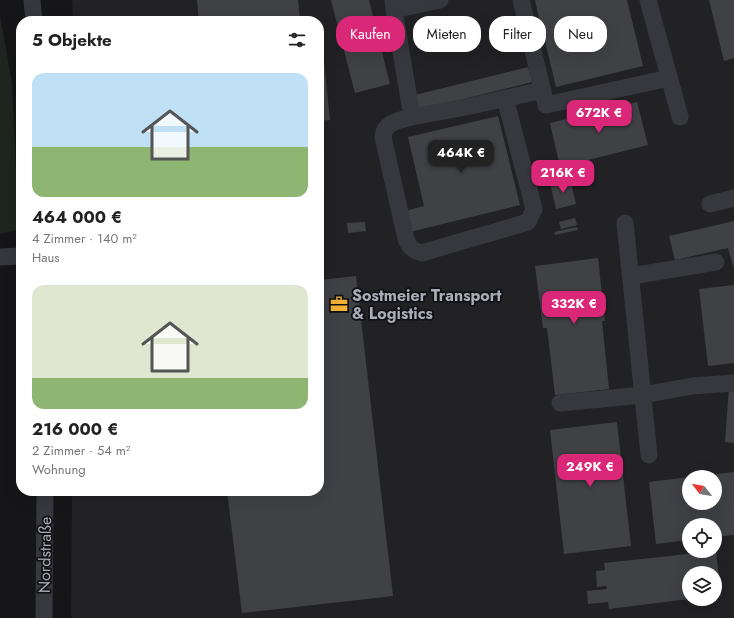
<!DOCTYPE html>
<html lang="de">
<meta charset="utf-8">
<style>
:root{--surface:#fff;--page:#f6f6f6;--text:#222;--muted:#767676;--accent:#db2777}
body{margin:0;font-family:Jost,sans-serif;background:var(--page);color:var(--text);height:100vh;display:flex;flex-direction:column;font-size:15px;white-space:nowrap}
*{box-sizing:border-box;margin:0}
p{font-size:13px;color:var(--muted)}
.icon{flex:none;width:22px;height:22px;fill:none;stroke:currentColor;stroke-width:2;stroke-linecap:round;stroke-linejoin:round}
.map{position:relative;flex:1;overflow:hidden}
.details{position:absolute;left:16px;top:16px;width:308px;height:480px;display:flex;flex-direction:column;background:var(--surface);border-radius:16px;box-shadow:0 4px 16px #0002}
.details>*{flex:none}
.guide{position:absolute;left:336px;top:16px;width:338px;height:36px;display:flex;gap:8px}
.needle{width:26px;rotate:301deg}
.tools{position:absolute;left:682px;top:470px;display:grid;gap:8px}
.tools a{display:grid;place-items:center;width:40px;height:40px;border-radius:50%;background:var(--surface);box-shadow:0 4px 16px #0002;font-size:20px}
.price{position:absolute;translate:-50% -34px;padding:0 9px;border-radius:8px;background:var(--accent);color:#fff;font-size:13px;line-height:26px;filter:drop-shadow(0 1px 2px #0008)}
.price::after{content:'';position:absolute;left:50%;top:24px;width:12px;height:9px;margin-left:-6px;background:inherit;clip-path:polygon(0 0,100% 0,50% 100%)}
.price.on{background:#222;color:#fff}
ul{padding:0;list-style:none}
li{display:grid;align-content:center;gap:8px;height:212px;padding:0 16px}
li span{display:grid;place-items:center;height:124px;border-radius:12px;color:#555}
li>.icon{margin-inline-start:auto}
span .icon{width:72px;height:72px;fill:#fffc;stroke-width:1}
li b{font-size:17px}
h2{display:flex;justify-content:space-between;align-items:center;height:48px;padding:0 16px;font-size:17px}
.chip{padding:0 14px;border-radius:16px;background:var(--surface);box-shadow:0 4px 16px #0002;font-size:14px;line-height:36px}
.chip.on{background:var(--accent);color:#fff}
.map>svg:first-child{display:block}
.built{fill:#222225;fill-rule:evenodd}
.green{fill:#1e261f}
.building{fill:#404145}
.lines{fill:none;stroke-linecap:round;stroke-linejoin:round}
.minor{stroke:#37383d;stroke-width:17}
.labels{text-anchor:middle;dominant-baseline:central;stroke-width:3.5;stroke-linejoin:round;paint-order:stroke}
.poi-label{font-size:16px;font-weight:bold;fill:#a8adb8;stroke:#111113;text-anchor:start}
.street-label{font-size:16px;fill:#a8adb8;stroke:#111113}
</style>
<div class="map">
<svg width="734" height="618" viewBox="0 0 734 618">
<rect width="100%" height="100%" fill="#161618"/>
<path class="built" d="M72,0H734V618H71L72,491H319V21H73ZM689,477H715V503H689ZM689,525H715V551H689ZM689,573H715V599H689Z"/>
<path class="green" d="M0,15L12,83L16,168V230L0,234Z"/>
<path class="building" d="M197,0H298L300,21H199Z
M331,0H369L390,84L355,93Z
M535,0H627L643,66L556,87L544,37L535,39L531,25L540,23Z
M709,0H734V58L724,61Z
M319,52H323L330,120L319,121Z
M528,67L532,82L419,110L415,95Z
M637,102L648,145L560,167L550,123Z
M498,116L520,205L410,232L405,211L424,206L408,137Z
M570,179L576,204L556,209L550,183Z
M575,218L577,225L561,229L559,222Z
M734,221V269L728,248L675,260L669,236Z
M365,222L366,231L348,233L347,223Z
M577,227L578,230L555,235L554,232Z
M598,258L605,321H602L609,389L555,395L547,328H543L535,266Z
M356,276L393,596L242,613L227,491H319V280Z
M734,285V363L708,366L699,289Z
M729,387L734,388V443L725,442Z
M617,422L631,546L564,554L550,430Z
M734,472V535L715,537V525H689V540L656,544L649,482L689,477V503H715V477H700V476Z
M716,551L721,596H715V573H689V599L609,609L608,602L588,604L587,591L607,589L606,586L597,587L596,571L605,570L604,563Z"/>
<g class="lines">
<path class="minor" d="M32,0L34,21
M393,0L394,10L440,0
M521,0L546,105L669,78
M648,0L680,117
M394,10L412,117L471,106L543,90
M412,117C400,120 384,122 383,137L406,239C409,247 413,251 422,253L528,222L534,209L505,98
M710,204L734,198
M625,223L649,455
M0,257L21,256
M631,276L716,262
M560,403L643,395L692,386L734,383
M44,618L45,491"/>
</g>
<defs>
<g id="office-bare" transform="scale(1.38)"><path d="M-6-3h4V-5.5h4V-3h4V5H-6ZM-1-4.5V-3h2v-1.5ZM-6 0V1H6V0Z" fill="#f2b134" stroke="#111113" stroke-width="2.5" paint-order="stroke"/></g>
</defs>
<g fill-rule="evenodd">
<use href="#office-bare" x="339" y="304"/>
</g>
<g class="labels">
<g class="poi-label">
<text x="352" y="295">Sostmeier Transport<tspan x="352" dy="18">&amp; Logistics</tspan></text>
</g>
<g class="street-label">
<text transform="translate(45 555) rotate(-89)">Nordstraße</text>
</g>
</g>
</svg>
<div class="tools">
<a><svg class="needle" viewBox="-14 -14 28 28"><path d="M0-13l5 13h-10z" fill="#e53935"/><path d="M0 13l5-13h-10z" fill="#767676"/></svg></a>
<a><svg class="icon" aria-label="locate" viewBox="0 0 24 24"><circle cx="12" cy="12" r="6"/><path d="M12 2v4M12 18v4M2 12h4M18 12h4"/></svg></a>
<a><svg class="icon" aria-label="layers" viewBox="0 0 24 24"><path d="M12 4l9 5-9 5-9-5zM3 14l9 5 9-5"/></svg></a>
</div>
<b class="price" style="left:599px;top:134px">672K €</b>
<b class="price on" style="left:461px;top:174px">464K €</b>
<b class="price" style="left:563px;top:194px">216K €</b>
<b class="price" style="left:574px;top:325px">332K €</b>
<b class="price" style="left:590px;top:488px">249K €</b>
<div class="guide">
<a class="chip on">Kaufen</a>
<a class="chip">Mieten</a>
<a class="chip">Filter</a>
<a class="chip">Neu</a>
</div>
<section class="details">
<h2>5 Objekte<svg class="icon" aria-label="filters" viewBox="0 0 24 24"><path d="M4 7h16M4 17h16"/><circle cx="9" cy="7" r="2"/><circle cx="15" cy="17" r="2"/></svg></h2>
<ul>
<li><span style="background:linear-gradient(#bfe0f5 60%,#8fb573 0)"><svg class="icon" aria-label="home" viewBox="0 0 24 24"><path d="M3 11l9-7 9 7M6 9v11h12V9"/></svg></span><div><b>464 000 €</b><p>4 Zimmer · 140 m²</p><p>Haus</p></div></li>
<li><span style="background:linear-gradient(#dfe7d0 75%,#8fb573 0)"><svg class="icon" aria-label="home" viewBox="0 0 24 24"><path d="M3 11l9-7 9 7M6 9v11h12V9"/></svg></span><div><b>216 000 €</b><p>2 Zimmer · 54 m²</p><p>Wohnung</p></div></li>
</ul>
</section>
</div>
